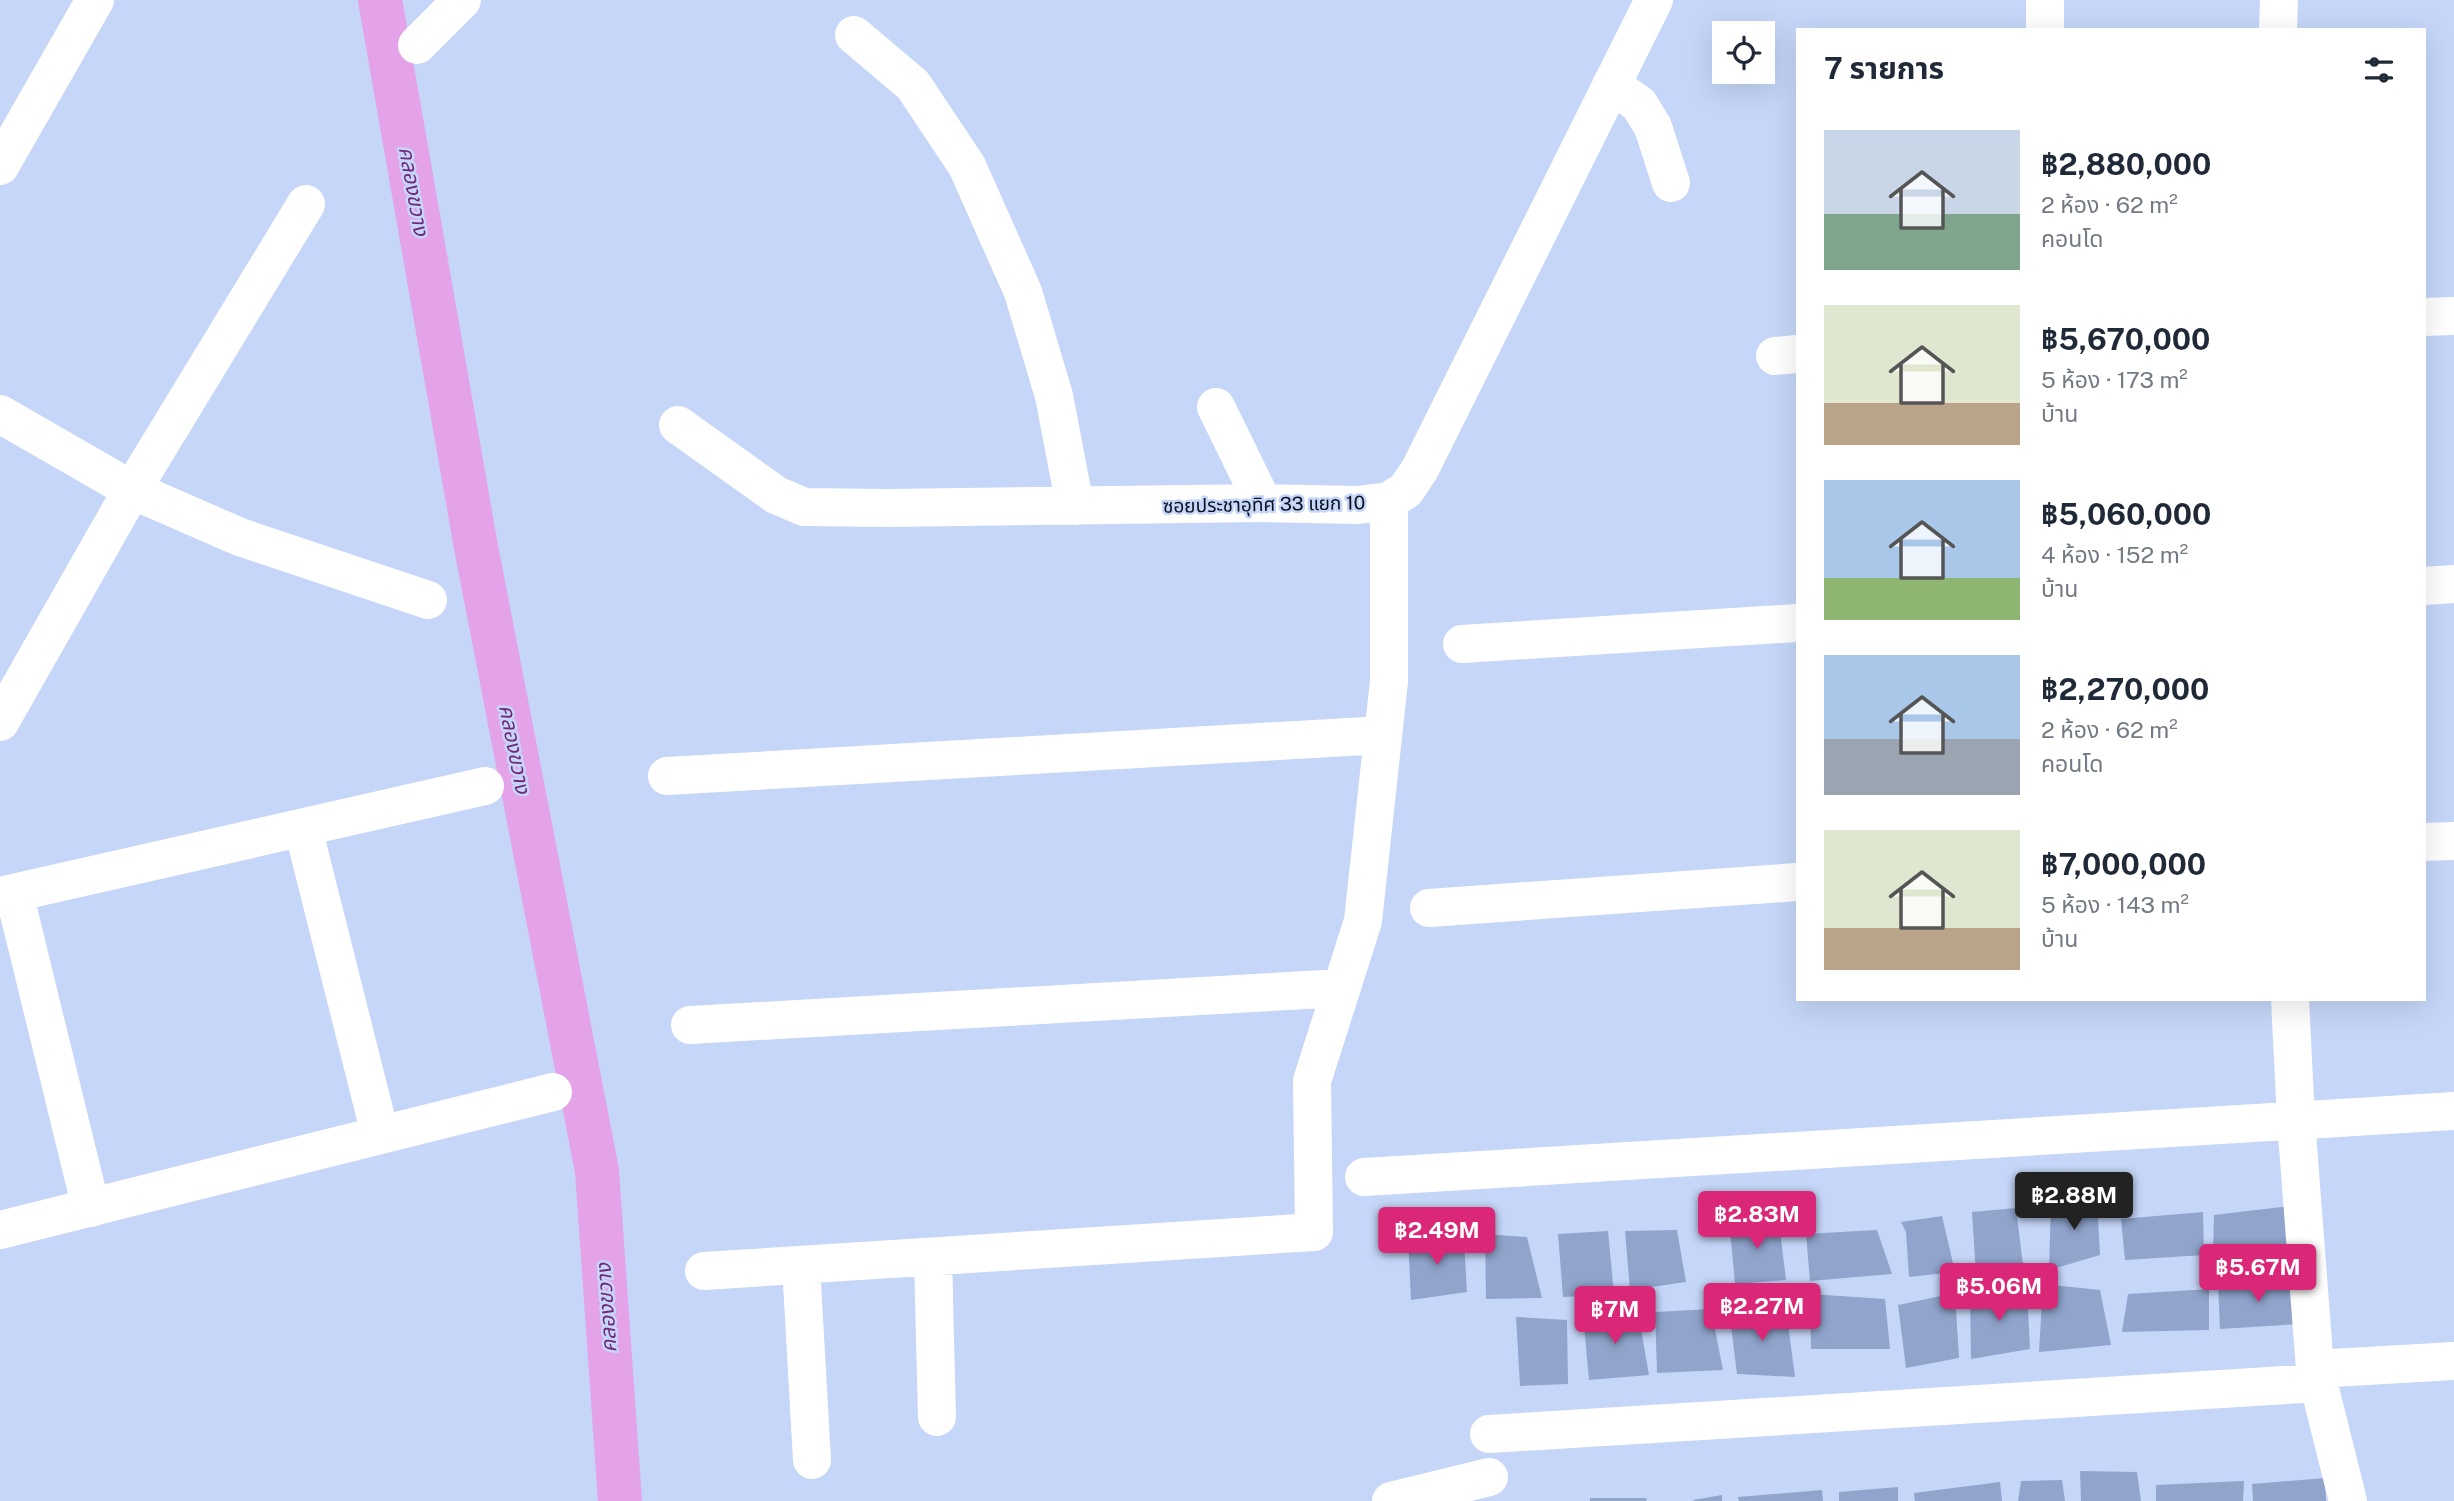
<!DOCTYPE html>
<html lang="th">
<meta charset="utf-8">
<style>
:root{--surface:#fff;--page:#f6f6f7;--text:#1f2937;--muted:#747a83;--accent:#db2777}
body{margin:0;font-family:"Public Sans","Noto Sans Thai",sans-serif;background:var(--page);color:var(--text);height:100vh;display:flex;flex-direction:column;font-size:26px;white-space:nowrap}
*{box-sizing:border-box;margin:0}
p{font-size:23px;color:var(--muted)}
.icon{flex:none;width:38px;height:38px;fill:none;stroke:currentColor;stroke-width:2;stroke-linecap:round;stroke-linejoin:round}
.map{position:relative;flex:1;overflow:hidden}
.details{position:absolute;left:1796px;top:28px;width:630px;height:973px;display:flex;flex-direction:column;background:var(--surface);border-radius:0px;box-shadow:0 7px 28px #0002}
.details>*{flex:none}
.buttons{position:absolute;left:1712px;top:21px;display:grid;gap:14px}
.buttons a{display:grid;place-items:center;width:63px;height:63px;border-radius:0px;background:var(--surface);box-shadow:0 7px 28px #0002;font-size:35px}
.price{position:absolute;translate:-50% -60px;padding:0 16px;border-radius:7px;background:var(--accent);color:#fff;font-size:23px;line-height:46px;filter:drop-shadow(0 2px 4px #0008)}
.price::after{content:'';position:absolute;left:50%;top:42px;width:21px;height:16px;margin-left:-10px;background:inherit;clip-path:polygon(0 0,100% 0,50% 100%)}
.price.active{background:#222;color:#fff}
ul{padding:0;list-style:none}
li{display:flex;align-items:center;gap:21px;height:175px;padding:0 28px}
li span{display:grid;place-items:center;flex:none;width:196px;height:140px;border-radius:0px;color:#555}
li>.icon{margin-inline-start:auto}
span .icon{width:84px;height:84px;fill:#fffc;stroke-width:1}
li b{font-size:30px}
h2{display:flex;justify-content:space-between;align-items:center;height:84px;padding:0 28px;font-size:30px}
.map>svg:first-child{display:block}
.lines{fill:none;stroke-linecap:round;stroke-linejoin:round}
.canal{stroke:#e4a2e9;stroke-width:44}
.building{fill:#90a4cc}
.minor{stroke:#fff;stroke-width:38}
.labels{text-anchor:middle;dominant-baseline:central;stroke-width:5;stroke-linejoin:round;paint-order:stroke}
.street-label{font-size:19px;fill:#09101e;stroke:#c5d6f8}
.water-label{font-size:21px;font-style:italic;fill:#74277a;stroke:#c5d6f8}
</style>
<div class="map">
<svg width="2454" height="1501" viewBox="0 0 2454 1501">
<rect width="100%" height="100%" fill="#c5d6f8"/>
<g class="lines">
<path class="canal" d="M380,0L476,547L597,1171L620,1501"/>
</g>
<path class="building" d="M2097,1199L2100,1255L2049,1270L2051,1203Z
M2290,1206L2292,1255L2213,1254L2214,1215Z
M2016,1208L2024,1273L1976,1274L1972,1212Z
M2203,1212L2204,1255L2125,1260L2121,1219Z
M1942,1216L1955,1272L1909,1277L1906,1232L1901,1222Z
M1729,1219L1779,1222L1786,1280L1735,1284Z
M1677,1230L1686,1282L1630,1290L1625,1231Z
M1877,1230L1892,1274L1810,1281L1806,1234Z
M1608,1231L1614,1294L1563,1297L1558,1234Z
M1485,1234L1527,1237L1542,1298L1486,1299Z
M1408,1236L1464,1240L1467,1292L1411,1300Z
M2295,1278L2299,1324L2220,1329L2218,1283Z
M2043,1284L2100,1290L2111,1345L2039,1352Z
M2209,1289V1330L2122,1332L2128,1294Z
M2027,1290L2030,1349L1971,1359L1970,1291Z
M1955,1293L1959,1358L1906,1368L1898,1305Z
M1810,1294L1885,1299L1890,1349H1811Z
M1711,1309L1723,1370L1657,1373L1655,1312Z
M1786,1309L1795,1377L1737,1374L1729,1310Z
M1638,1312L1649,1375L1589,1380L1583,1315Z
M1516,1317L1567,1320L1568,1384L1520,1386Z
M2080,1471L2137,1472L2141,1501H2081Z
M2325,1478L2326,1501H2253L2252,1484Z
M2062,1480L2065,1501H2018L2021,1481Z
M2244,1481L2243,1501H2156V1485Z
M2000,1482L2002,1501H1915L1914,1493Z
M1898,1487V1501H1839V1492Z
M1822,1490L1823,1501H1739L1738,1497Z
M1722,1495V1501H1694L1693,1500Z
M1590,1498H1646L1647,1501H1590Z"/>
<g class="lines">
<path class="minor" d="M2045,30V0
M2278,30L2279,0
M854,35L913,85L967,166L1023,292L1054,396L1075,506
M417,45L462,0
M1611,85L1639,104L1653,127L1671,183
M0,166L95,0
M2424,317L2454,316
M1775,356L1797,354
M1216,407L1263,503
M0,414L132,490L240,537L428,600
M678,425L776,495L804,507L887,508L1263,503L1358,505L1389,501L1406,490L1420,469L1654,0
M2424,586L2454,584
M1462,644L1797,623
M0,722L132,490L306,204
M667,776L1383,735
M303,828L380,1134
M2424,842L2454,841
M14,893L91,1208
M0,896L485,786
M1429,908L1797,882
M2290,999L2296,1120L2315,1369L2348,1501
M690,1025L1342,988
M1364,1177L2454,1111
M0,1230L553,1092
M933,1257L937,1417
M801,1265L812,1460
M704,1271L1314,1232L1312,1081L1363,921L1389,681V501
M2315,1369L2454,1361
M1489,1434L2318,1383
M1391,1501L1489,1477"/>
</g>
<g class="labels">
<g class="street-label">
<text transform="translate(1264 504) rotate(-1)">ซอยประชาอุทิศ 33 แยก 10</text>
</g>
<g class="water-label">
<text transform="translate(414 191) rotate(80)">คลองขวาง</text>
<text transform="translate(515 749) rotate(79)">คลองขวาง</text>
<text transform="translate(606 1308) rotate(-94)">คลองขวาง</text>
</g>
</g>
</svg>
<div class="buttons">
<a><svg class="icon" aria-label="locate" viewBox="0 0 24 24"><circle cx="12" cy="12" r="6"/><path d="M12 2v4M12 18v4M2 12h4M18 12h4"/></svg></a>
</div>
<b class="price active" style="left:2074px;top:1232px">฿2.88M</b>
<b class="price" style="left:1757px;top:1251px">฿2.83M</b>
<b class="price" style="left:1437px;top:1267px">฿2.49M</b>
<b class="price" style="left:2258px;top:1304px">฿5.67M</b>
<b class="price" style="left:1999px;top:1323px">฿5.06M</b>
<b class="price" style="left:1762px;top:1343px">฿2.27M</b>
<b class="price" style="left:1615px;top:1346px">฿7M</b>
<section class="details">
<h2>7 รายการ<svg class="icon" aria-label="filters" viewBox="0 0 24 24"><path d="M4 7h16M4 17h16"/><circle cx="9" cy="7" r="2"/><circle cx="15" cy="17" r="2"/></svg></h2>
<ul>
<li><span style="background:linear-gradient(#c9d6e8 60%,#7fa58c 0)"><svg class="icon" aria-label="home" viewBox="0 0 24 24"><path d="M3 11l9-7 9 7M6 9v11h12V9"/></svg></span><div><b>฿2,880,000</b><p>2 ห้อง · 62 m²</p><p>คอนโด</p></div></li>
<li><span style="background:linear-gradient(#dfe7d0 70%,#b9a48a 0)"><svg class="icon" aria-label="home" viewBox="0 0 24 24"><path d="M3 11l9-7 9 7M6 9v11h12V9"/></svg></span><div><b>฿5,670,000</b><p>5 ห้อง · 173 m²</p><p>บ้าน</p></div></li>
<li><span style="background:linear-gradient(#a9c7e8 70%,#8fb573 0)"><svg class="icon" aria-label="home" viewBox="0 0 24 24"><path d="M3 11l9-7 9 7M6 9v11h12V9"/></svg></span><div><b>฿5,060,000</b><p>4 ห้อง · 152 m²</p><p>บ้าน</p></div></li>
<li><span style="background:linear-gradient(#a9c7e8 60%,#9aa5b1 0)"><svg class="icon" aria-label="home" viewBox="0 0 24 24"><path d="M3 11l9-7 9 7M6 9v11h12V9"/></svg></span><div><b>฿2,270,000</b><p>2 ห้อง · 62 m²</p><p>คอนโด</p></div></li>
<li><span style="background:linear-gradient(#dfe7d0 70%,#b9a48a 0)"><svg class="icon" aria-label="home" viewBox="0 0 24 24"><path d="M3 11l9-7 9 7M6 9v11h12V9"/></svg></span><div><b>฿7,000,000</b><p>5 ห้อง · 143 m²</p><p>บ้าน</p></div></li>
</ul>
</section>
</div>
